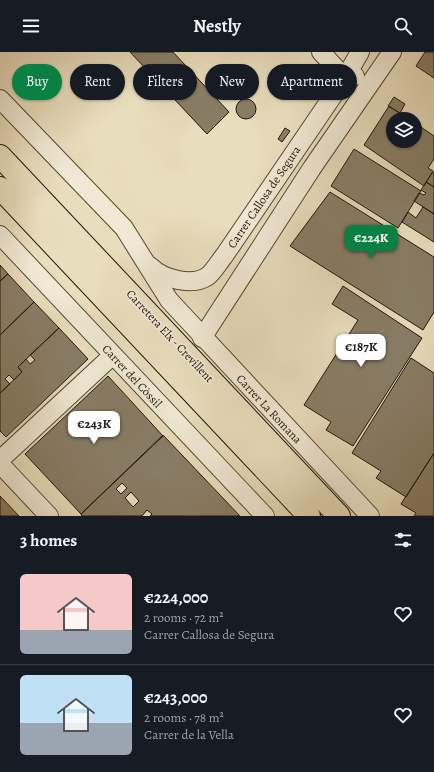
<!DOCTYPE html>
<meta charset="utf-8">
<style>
:root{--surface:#171b24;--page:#242831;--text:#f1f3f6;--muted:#9ea1a6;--line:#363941;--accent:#0b8043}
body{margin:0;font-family:Alegreya,serif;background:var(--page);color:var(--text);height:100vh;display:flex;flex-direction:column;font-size:15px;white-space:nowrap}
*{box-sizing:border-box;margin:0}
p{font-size:13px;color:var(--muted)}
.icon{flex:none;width:22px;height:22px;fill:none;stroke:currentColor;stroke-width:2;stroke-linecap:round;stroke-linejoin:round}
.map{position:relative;height:464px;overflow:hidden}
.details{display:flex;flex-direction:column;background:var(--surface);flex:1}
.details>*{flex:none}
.banner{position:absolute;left:12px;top:12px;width:410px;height:36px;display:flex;gap:8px}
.controls{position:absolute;left:386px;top:60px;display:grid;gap:8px}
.controls a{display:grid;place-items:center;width:36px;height:36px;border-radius:50%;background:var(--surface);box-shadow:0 1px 3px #0004;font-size:20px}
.price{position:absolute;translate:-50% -34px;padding:0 9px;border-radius:8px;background:#fff;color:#222;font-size:13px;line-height:26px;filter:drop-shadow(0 1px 2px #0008)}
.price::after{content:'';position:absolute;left:50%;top:24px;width:12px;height:9px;margin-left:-6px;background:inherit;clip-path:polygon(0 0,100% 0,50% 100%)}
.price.on{background:var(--accent);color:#fff}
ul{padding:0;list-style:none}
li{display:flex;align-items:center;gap:12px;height:100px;padding:0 20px}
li+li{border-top:1px solid var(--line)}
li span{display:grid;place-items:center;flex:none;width:112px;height:80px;border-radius:6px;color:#555}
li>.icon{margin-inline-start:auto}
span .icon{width:48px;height:48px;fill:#fffc;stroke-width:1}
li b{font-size:17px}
h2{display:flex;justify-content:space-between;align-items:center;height:48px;padding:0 20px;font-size:17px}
.tag{padding:0 14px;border-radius:18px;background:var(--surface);box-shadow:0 1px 3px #0004;font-size:14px;line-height:36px}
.tag.on{background:var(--accent);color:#fff}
header{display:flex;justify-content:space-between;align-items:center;height:52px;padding:0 20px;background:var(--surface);font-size:18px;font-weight:700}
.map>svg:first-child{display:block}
.building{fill:#887d66;stroke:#211607;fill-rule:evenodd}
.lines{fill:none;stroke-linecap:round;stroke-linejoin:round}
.minor-casing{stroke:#534834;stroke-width:20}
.highway-casing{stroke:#211607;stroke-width:24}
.minor{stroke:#f0e9d4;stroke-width:18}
.highway{stroke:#e8ddbd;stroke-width:22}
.labels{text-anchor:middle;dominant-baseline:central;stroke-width:3.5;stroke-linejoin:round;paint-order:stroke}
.street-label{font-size:12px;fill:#211607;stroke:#f0e9d4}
</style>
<header><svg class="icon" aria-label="menu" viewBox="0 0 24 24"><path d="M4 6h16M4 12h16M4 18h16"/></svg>Nestly<svg class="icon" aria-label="search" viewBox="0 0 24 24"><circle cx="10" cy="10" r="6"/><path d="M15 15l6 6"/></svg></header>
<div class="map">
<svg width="434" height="464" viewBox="0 0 434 464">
<rect width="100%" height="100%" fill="#e8ddbd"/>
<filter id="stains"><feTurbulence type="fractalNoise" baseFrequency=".005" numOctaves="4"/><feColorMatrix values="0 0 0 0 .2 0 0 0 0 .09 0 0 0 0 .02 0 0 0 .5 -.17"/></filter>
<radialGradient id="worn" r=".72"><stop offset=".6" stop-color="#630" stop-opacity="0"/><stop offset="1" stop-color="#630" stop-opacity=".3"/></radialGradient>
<path class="building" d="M130,0H173L229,60L207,82Z
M425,0H434V26L416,14Z
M394,45L405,52L400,61L388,54Z
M236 57a10 10 0 1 1 20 0a10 10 0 1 1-20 0Z
M389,54L408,67H393V89H415V71L434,84V107L428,116L433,119L424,134L364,93Z
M285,76L290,79L282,90L278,87Z
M354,97L421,139L398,176L331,134Z
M433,120L434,121V135L426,130Z
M426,130L434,135V162L414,149L419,141L424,143L426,141L421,138Z
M330,140L434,205V260L423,278L290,194Z
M423,155L434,162V190L402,170L408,160L416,166Z
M0,213L8,222L0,229Z
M8,222L34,250L0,283V229Z
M343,234L422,286L353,394L326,378L331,370L304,353L358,268L332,252Z
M34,250L59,276L18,315L22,320L14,328L9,323L5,327L10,332L0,341V283Z
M59,276L88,307L6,385L0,379V341L22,320L18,315L26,307L30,312L35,308L30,303Z
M411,306L434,321V401L406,445L376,426L381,419L352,401Z
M108,324L163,384L81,462L25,402Z
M163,383L240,464H150L152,462L147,458L142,464H82L81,462ZM122,431L127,436L121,442L116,437ZM131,440L139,449L133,455L125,446Z
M434,401V464H414L416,461L401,452Z
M0,444L19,464H0Z"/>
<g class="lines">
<g class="minor-casing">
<path id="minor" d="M321,0L345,26L355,24
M0,47L124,176L169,248L370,464
M0,183L265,464
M150,214C163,227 192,235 208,224C214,219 219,210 224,204L345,26L360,0
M202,286L312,116L392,0
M0,408L113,303
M0,412L49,464"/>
</g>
<g class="highway-casing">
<path id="highway" d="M0,104L339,464
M0,136L309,464"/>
</g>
<use href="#minor" class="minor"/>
<use href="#highway" class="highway"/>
</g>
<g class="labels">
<g class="street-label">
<text transform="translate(264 145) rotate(-56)">Carrer Callosa de Segura</text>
<text transform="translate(170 284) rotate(47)">Carretera Elx - Crevillent</text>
<text transform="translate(132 324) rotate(47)">Carrer del Còssil</text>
<text transform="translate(269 357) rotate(47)">Carrer La Romana</text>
</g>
</g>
<rect width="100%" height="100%" filter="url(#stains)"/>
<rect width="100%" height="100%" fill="url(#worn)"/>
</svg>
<div class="controls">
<a><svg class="icon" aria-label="layers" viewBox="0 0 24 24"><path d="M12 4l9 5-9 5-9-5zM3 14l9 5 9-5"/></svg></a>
</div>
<b class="price on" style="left:371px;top:207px">€224K</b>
<b class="price" style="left:361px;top:316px">€187K</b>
<b class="price" style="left:94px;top:393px">€243K</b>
<div class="banner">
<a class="tag on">Buy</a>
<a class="tag">Rent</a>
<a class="tag">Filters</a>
<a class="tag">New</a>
<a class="tag">Apartment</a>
</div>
</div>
<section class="details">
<h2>3 homes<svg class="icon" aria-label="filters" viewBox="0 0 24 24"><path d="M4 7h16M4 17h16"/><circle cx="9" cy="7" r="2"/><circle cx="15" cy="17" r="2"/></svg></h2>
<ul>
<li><span style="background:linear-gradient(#f6c9c9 70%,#9aa5b1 0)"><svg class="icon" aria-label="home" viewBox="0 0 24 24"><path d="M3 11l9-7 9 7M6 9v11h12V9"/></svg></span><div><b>€224,000</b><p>2 rooms · 72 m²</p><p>Carrer Callosa de Segura</p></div><svg class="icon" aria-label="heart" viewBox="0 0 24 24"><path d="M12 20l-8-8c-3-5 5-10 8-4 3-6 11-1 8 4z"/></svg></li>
<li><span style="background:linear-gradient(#bfe0f5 60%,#9aa5b1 0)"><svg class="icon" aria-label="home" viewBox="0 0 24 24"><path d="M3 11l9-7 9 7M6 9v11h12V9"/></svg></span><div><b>€243,000</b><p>2 rooms · 78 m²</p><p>Carrer de la Vella</p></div><svg class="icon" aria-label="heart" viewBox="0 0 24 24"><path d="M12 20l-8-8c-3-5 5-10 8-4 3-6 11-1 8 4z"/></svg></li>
</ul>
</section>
